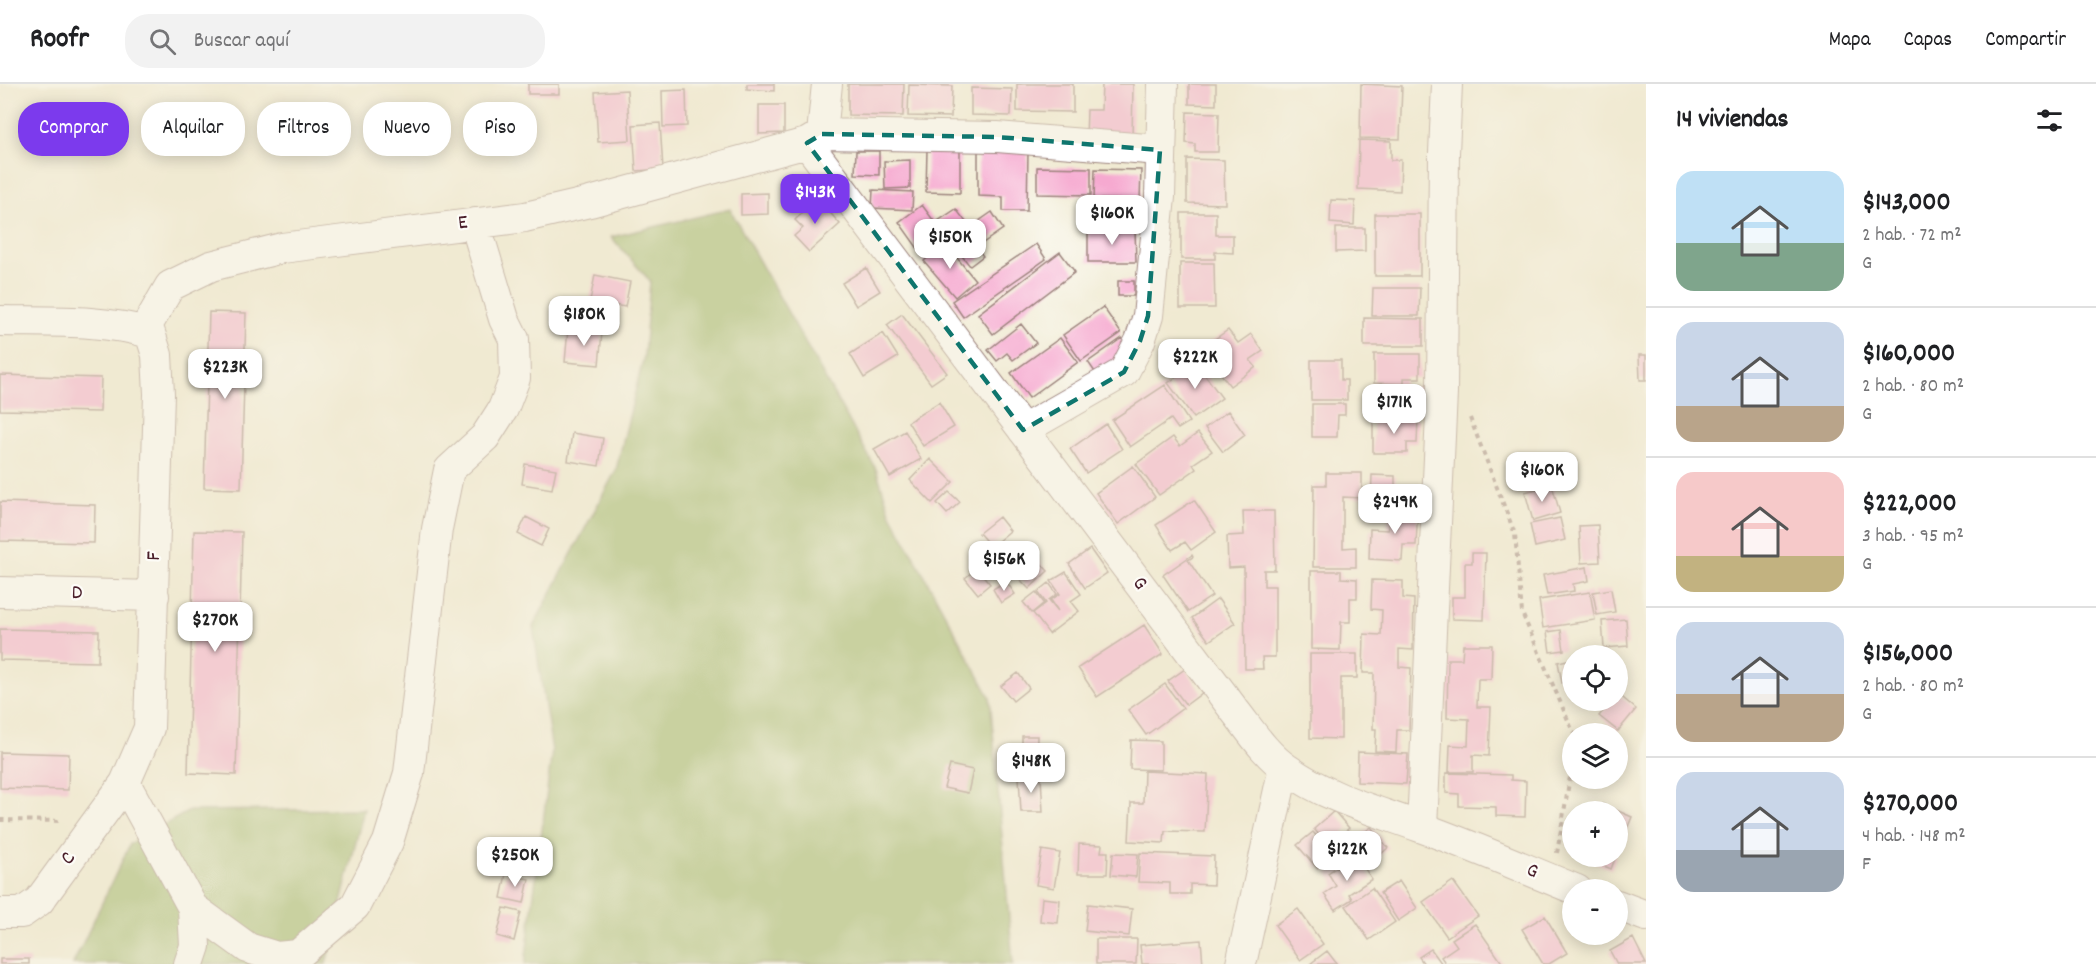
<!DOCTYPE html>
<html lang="es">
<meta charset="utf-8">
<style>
:root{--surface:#fff;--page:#f2f2f2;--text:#202124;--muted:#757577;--line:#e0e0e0;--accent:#7c3aed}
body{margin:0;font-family:Dekko,sans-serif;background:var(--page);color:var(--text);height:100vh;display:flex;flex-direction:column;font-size:22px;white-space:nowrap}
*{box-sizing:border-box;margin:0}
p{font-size:20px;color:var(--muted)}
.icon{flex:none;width:33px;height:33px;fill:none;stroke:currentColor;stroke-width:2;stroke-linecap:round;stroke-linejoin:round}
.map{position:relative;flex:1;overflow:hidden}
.drawer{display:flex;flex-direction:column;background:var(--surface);width:450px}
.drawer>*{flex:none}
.banner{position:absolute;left:18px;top:18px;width:570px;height:54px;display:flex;gap:12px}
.buttons{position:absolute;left:1562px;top:561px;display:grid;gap:12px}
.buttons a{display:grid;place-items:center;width:66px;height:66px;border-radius:50%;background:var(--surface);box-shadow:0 3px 15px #0003;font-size:30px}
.price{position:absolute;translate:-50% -51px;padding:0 14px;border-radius:12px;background:#fff;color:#222;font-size:20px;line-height:39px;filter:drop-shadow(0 2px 3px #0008)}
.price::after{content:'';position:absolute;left:50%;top:36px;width:18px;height:14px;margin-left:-9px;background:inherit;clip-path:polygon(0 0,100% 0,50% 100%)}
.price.selected{background:var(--accent);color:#fff}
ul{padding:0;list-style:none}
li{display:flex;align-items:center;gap:18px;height:150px;padding:0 30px}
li+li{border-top:2px solid var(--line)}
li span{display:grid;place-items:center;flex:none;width:168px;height:120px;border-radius:18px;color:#555}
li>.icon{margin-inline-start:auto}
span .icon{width:72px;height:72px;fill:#fffc;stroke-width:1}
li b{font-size:26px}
h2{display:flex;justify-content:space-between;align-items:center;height:72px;padding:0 30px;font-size:26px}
.tag{padding:0 21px;border-radius:24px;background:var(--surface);box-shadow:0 3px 15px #0003;font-size:21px;line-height:54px}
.tag.selected{background:var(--accent);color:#fff}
header{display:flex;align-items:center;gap:36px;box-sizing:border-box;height:84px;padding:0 30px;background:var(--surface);border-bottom:2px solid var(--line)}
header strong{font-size:28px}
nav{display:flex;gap:33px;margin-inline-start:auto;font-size:21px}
.search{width:420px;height:54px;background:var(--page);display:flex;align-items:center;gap:15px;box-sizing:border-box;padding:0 21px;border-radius:24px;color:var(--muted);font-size:22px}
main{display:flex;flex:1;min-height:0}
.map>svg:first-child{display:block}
.forest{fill:#99b365;stroke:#726948;stroke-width:1.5}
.building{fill:#f6a9d0}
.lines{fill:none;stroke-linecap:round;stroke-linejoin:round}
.minor-casing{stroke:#9d847e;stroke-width:32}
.path{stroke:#9d847e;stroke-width:4;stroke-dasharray:4.5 4.5;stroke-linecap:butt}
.minor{stroke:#fff;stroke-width:30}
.marked{fill:none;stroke:#0f766e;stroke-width:4.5;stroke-dasharray:12 8;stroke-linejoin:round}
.labels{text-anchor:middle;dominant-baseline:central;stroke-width:4.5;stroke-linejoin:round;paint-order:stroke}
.street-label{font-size:21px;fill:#4a1f2b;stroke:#fdfcf7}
</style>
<header>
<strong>Roofr</strong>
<div class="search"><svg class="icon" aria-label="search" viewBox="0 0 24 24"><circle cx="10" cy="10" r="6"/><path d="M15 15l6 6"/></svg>Buscar aquí</div>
<nav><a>Mapa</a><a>Capas</a><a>Compartir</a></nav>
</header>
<main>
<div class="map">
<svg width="1646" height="880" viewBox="0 0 1646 880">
<rect width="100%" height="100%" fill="#fdfcf7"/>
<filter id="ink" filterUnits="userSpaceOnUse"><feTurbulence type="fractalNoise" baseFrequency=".0167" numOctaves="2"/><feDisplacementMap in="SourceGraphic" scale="12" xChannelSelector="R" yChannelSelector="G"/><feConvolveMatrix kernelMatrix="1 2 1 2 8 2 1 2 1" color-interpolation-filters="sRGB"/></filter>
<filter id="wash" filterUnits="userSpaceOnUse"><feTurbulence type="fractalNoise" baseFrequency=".008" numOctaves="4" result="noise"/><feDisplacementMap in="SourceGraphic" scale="24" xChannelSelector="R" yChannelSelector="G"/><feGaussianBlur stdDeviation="1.35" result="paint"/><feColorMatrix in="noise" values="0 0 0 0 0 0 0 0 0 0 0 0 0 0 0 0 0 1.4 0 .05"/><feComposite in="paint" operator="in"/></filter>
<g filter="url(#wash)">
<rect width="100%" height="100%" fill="#f0ead2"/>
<path class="forest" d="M730,125L876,385L890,428L990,613L1013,880H525L552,667L533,543L616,386L644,272L650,197L611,153Z
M364,725L326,880H73L130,760L189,727Z"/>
<g id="blocks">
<path class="building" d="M528,0H559V10H528Z
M747,0H774V7L747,5Z
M848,0H904L903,32L848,31Z
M1017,0H1073V28L1017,27Z
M1102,0H1133L1132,55H1086L1087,26H1101Z
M1189,0H1216V21L1189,20Z
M1361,0L1402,2L1400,55L1360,54Z
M909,1L952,2L951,33L908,32Z
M971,4L1012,5L1011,32L971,31Z
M627,6L630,56L598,58L595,8Z
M686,6L687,42L663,43L662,7Z
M759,21H784V49L759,50Z
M1187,28L1219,29L1218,68H1195V60L1186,59Z
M660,39L663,85L636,87L633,41Z
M1359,56L1391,57V76H1401L1400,107L1358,105Z
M927,65H960V109L926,108Z
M856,67H879V91L855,90Z
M978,67L1028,68L1027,127H1003V113L978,112Z
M1187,75L1224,76L1225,120L1187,119Z
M910,76V104L885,105L884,77Z
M1037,83L1091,84V111L1037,110Z
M1095,85L1141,86L1140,116L1094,115Z
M873,106L913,108L912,126L872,124Z
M768,109V130L741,131V110Z
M817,114L840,140L809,168L794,152L803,144L795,136Z
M1331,116L1355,117L1354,141L1330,139Z
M922,121L945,152L921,169L899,138Z
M956,125L966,138L948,150L938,137Z
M992,128L1003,145L980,161L969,144Z
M1181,129H1216V151H1233V169L1215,168V175H1181Z
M1375,130H1420V192H1375Z
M1336,144H1365V167L1336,168Z
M1088,145H1135L1136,178H1088Z
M965,147L983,172L970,182L951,158Z
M945,159L975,196L955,213L924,177Z
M1036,160L1046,175L963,233L952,217Z
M1060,168L1075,188L993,250L978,230Z
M1180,179H1214L1215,224H1180Z
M866,184L880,207L856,222L842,199Z
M595,191L630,198L625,223L590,217Z
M1118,197H1134V212H1118Z
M1373,204H1420L1419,232H1372Z
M1103,223L1121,249L1081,277L1063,251Z
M209,228L246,229L241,405L204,404Z
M902,230L947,289L931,300L887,241Z
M1364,234L1423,235V262H1364Z
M1021,240L1036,259L1013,276L1007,269L997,277L988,266Z
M568,245L602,248L599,281L565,278Z
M1228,246L1238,259L1251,250L1263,267L1250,276L1256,283L1230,302L1202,264Z
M883,249L898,273L864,294L850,270Z
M1060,254L1078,278L1029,314L1011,289Z
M1122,254L1131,268L1097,291L1088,278Z
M1374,270H1420V294H1404V300L1374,299Z
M1639,271H1646V296H1640Z
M1311,276H1341V296H1347V316H1311Z
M1196,279L1222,314L1194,334L1168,299Z
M0,291L101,294L100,328L0,326Z
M1165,301L1189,338L1178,345L1171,335L1130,363L1112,336Z
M1374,302L1419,303V329H1374Z
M939,318L954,343L923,362L908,338Z
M1312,320H1345V331H1338L1337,353H1312Z
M1228,327L1245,351L1223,368L1205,344Z
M1373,335H1418L1417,359H1407V369H1373Z
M1106,340L1122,365L1086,389L1070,365Z
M905,347L921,375L890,393L874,365Z
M572,349L603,354L599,382L568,377Z
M1198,349L1212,367L1193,380L1196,385L1159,411L1136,380L1173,353L1180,362Z
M930,375L953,398L932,419L910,396Z
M525,380L556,385L552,405L522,400Z
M1133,382L1155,413L1118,440L1096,409Z
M1326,389H1362V414L1343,413V464L1356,463V483H1313L1314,401H1326Z
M1372,391L1395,392V419L1371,418Z
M1552,401L1560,429L1533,437L1525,408Z
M949,408L960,418L947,430L937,419Z
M1194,416L1216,448L1191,466L1185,458L1172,466L1156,441Z
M0,418L95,421L94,459L0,457Z
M1389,423L1418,424L1416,461H1403L1402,477L1369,475L1370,445L1388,446Z
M1243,427H1274L1275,486H1264V502H1275V573H1262L1263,585H1245L1244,483L1228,484L1227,452L1244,451Z
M526,433L549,445L541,462L518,450Z
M999,433L1010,447L991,463L979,449Z
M1560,434L1565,456L1535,463L1530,440Z
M1598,441L1600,478L1581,479L1579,442Z
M194,447L242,448L236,691L188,689Z
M1090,465L1107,489L1085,504L1069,480Z
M1472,469H1486L1484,536L1452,535V513H1465V479H1472Z
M1192,471L1193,473L1188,476L1212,512L1188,528L1163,491Z
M1037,475L1048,487L1029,505L1017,492Z
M1587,483L1589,497L1573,500L1574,507L1547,511L1543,491Z
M977,484L990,500L978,510L965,494Z
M1311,487H1341V494L1357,495V514H1350V538H1341L1340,566L1311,565Z
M1066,488L1081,510L1071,517L1079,527L1049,550L1033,529L1046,519L1038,508L1049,499L1057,510L1049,516L1058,527L1051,516L1060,510L1051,497Z
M1372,496L1403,497V514L1414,515L1413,566L1399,565V583L1411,584L1409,646H1397L1396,668L1375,667L1376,645H1373L1374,589H1363L1364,550L1381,551L1382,526L1371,525Z
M1006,497L1015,510L1001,519L993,505Z
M1611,505L1615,528L1597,531L1593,508Z
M1036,508L1044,519L1032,529L1023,518Z
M1590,508L1595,536L1543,544L1539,516Z
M1218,515L1235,539L1209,557L1192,534Z
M1626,535L1628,562L1604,564L1602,537Z
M1144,541L1163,570L1097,613L1078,584Z
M0,545L99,547L98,578L0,576Z
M1561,546L1564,566L1550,568L1547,548Z
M1463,561H1492L1491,595H1478L1477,623H1491L1489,672L1473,671V688H1449L1450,661L1468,662L1469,635L1447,634L1448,575H1462Z
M1310,570H1357V594H1341V655L1310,654Z
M1572,575V597L1562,599L1558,578Z
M1185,585L1202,609L1186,621L1168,597Z
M1018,589L1029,604L1013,617L1001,602Z
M1165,600L1183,624L1146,651L1128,626Z
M1617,609L1636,625L1618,647L1599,632L1612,616H1617Z
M1022,652H1037L1036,682L1010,681L1011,663H1022Z
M1131,656L1161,657V686L1130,685Z
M0,668L69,670L68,706L0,704Z
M1358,668L1408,670L1406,700L1357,698Z
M950,681L973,686L968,709L944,704Z
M1144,687L1208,690L1205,748L1165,747L1164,759L1129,757L1131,719H1143Z
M1446,689L1511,691V696L1526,697L1525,733L1496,732V723L1459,722V710L1446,709Z
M1019,693H1041L1043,728H1021Z
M1602,720L1632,733L1617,769V728H1599Z
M1334,727L1349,744L1329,762L1314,745Z
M1371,743L1388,764L1367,782L1349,761Z
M1313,748L1333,771L1317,784L1297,761Z
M1079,760L1102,761L1101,768H1108L1107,790H1078Z
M1042,766L1060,769L1054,804L1036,801Z
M1113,769L1138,770L1136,793L1111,791Z
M1140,769L1214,772L1213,801L1190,800V810H1170V799L1138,798Z
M1355,771L1372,795L1349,810L1352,815L1335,826L1324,810L1336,802L1328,789Z
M1581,772H1616L1611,785Z
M506,790L529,795L524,819L501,814Z
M1399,797L1417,824L1398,837L1380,809Z
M1453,797L1478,832L1447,853L1423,818Z
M1372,804L1395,838L1369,856L1346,822Z
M1042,814L1060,816L1058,839L1040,837Z
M1088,820L1132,825L1129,852L1085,847Z
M504,824L521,828L514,857L497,852Z
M1298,825L1323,860L1300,876L1275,841Z
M1545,832L1567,869L1549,880H1543L1522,845Z
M1475,840L1503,880H1446L1441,873L1457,862L1452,855Z
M1633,854L1646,880H1617L1610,867Z
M1096,855H1137L1136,880H1096Z
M1201,856L1203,880H1142L1140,861Z
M1431,865L1442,880H1424L1419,873Z
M1327,867L1337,880H1310Z
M0,875H29V880H0Z"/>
</g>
</g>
<g filter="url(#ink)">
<use href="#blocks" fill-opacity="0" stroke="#9d847e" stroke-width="1.5"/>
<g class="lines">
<g class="minor-casing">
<path id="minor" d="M822,50L997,53L1160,66
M807,59L1235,627C1250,646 1266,671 1287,685C1327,714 1374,726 1420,743C1473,762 1525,785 1577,806
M0,237C50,238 102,235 150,249L157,271L159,310L149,644L125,699L39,817L22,829H0
M144,247L170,202L211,182L282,164L525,133L590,118L807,59L822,50L827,0
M1023,346L1124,288L1140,257L1148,232L1160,113L1163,0
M0,508L154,512
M125,699L193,824L195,862L189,880
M1422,743L1442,309L1444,69L1447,0
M1617,821L1646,832
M193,824L248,864L277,873L298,871L355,822L388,758L409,689L437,445L449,386L485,353L503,325L515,294L514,255L504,235L475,139
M1241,880L1284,683"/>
</g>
<path class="path" d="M1470,334L1515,450L1522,529L1574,650
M0,736L62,737
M1557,769L1572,681"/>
<use href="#minor" class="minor"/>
</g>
</g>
<path d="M0 0H1646V880H0ZM822,50L997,53L1160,66L1148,232L1140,257L1124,288L1023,346L807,59Z" fill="#f0ead2" fill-opacity=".55" fill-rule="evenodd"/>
<path class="marked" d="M822,50L997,53L1160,66L1148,232L1140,257L1124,288L1023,346L807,59Z"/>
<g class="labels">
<g class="street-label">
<text transform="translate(463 140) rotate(-7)">E</text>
<text transform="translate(155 472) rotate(-89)">F</text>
<text transform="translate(1139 500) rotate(53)">G</text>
<text transform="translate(77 510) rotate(1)">D</text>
<text transform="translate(69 775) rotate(-54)">C</text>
<text transform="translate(1532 788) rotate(22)">G</text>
</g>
</g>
</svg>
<div class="buttons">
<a><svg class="icon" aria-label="locate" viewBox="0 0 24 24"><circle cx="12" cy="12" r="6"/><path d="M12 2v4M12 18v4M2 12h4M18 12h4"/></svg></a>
<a><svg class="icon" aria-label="layers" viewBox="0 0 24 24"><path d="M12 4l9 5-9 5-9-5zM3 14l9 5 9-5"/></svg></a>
<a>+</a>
<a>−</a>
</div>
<b class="price selected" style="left:815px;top:141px">$143K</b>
<b class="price" style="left:1112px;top:162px">$160K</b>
<b class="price" style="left:950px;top:186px">$150K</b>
<b class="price" style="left:584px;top:263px">$180K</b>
<b class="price" style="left:1195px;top:306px">$222K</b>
<b class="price" style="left:225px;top:316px">$223K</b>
<b class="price" style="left:1394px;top:351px">$171K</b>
<b class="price" style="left:1542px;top:419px">$160K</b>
<b class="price" style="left:1395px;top:451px">$249K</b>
<b class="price" style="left:1004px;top:508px">$156K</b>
<b class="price" style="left:215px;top:569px">$270K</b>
<b class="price" style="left:1031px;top:710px">$148K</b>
<b class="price" style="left:1347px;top:798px">$122K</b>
<b class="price" style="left:515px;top:804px">$250K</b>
<div class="banner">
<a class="tag selected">Comprar</a>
<a class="tag">Alquilar</a>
<a class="tag">Filtros</a>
<a class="tag">Nuevo</a>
<a class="tag">Piso</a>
</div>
</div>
<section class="drawer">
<h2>14 viviendas<svg class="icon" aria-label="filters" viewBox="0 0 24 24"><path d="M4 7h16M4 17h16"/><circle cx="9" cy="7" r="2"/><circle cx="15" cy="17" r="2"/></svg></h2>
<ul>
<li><span style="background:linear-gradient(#bfe0f5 60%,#7fa58c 0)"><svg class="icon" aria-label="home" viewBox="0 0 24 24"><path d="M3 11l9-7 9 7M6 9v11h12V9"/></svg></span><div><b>$143,000</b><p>2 hab. · 72 m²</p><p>G</p></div></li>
<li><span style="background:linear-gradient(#c9d6e8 70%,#b9a48a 0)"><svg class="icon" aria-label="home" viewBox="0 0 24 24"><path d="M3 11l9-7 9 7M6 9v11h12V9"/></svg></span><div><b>$160,000</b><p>2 hab. · 80 m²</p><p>G</p></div></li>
<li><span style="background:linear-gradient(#f6c9c9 70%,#c2b280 0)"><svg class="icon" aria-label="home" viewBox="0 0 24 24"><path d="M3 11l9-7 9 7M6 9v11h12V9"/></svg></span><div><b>$222,000</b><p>3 hab. · 95 m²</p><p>G</p></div></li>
<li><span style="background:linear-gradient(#c9d6e8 60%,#b9a48a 0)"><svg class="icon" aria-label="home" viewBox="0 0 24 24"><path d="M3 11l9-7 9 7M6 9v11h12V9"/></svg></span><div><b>$156,000</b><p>2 hab. · 80 m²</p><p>G</p></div></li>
<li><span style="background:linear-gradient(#c9d6e8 65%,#9aa5b1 0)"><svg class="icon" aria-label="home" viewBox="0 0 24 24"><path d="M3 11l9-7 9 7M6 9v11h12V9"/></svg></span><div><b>$270,000</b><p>4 hab. · 148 m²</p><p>F</p></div></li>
</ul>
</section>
</main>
